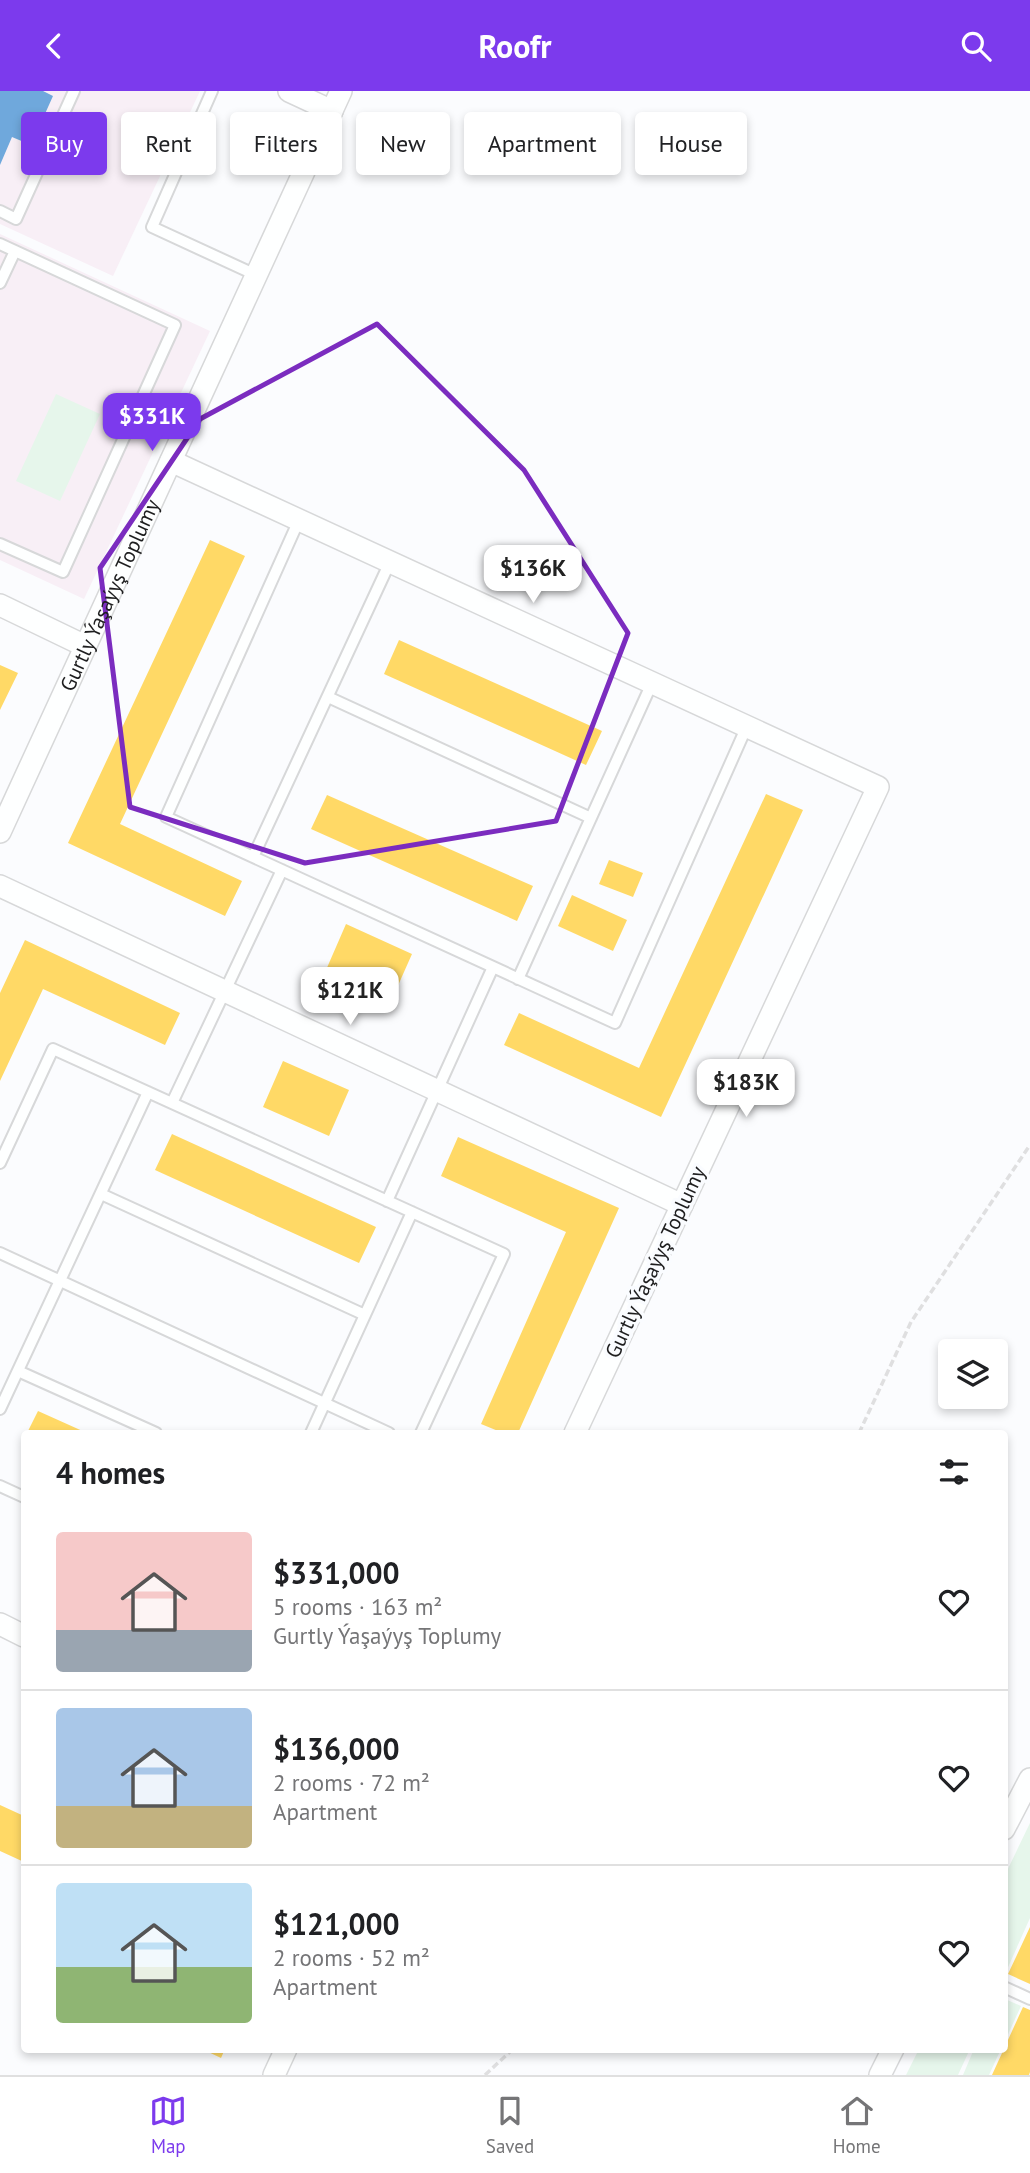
<!DOCTYPE html>
<meta charset="utf-8">
<style>
:root{--surface:#fff;--page:#f2f2f2;--text:#202124;--muted:#757577;--line:#e0e0e0;--accent:#7c3aed}
body{margin:0;font-family:"PT Sans",sans-serif;background:var(--page);color:var(--text);height:100vh;display:flex;flex-direction:column;font-size:26px;white-space:nowrap}
*{box-sizing:border-box;margin:0}
p{font-size:23px;color:var(--muted)}
.icon{flex:none;width:38px;height:38px;fill:none;stroke:currentColor;stroke-width:2;stroke-linecap:round;stroke-linejoin:round}
.map{position:relative;flex:1;overflow:hidden}
.drawer{position:absolute;left:21px;top:1339px;width:987px;height:623px;display:flex;flex-direction:column;background:var(--surface);border-radius:7px;box-shadow:0 4px 10px #0003}
.drawer>*{flex:none}
.hud{position:absolute;left:21px;top:21px;width:989px;height:63px;display:flex;gap:14px}
.fabs{position:absolute;left:938px;top:1248px;display:grid;gap:14px}
.fabs a{display:grid;place-items:center;width:70px;height:70px;border-radius:7px;background:var(--surface);box-shadow:0 4px 10px #0003;font-size:35px}
.price{position:absolute;translate:-50% -60px;padding:0 16px;border-radius:14px;background:#fff;color:#222;font-size:23px;line-height:46px;filter:drop-shadow(0 2px 4px #0008)}
.price::after{content:'';position:absolute;left:50%;top:42px;width:21px;height:16px;margin-left:-10px;background:inherit;clip-path:polygon(0 0,100% 0,50% 100%)}
.price.on{background:var(--accent);color:#fff}
ul{padding:0;list-style:none}
li{display:flex;align-items:center;gap:21px;height:175px;padding:0 35px}
li+li{border-top:2px solid var(--line)}
li span{display:grid;place-items:center;flex:none;width:196px;height:140px;border-radius:7px;color:#555}
li>.icon{margin-inline-start:auto}
span .icon{width:84px;height:84px;fill:#fffc;stroke-width:1}
li b{font-size:30px}
h2{display:flex;justify-content:space-between;align-items:center;height:84px;padding:0 35px;font-size:30px}
.pill{padding:0 24px;border-radius:7px;background:var(--surface);box-shadow:0 4px 10px #0003;font-size:24px;line-height:63px}
.pill.on{background:var(--accent);color:#fff}
header{display:flex;justify-content:space-between;align-items:center;height:91px;padding:0 35px;background:var(--accent);color:#fff;font-size:32px;font-weight:700}
.tabs{display:flex;justify-content:space-around;align-items:center;height:98px;border-top:2px solid var(--line);background:var(--surface);font-size:19px;color:var(--muted)}
.tabs a{display:grid;justify-items:center;gap:4px}
.tabs .on{color:var(--accent)}
.map>svg:first-child{display:block}
.education{fill:#f8eff6}
.green{fill:#e6f6eb}
.homes{fill:#ffd966}
.schools{fill:#6fa8dc}
.lines{fill:none;stroke-linecap:round;stroke-linejoin:round}
.lane-casing{stroke:#d7d8d9;stroke-width:14}
.street-casing{stroke:#d7d8d9;stroke-width:24}
.path{stroke:#dfdfe0;stroke-width:3.5;stroke-dasharray:7 3.5;stroke-linecap:butt}
.lane{stroke:#feffff;stroke-width:10}
.street{stroke:#feffff;stroke-width:21}
.marked{fill:none;stroke:#7b2cbf;stroke-width:5;stroke-linejoin:round}
.labels{text-anchor:middle;dominant-baseline:central;stroke-width:7;stroke-linejoin:round;paint-order:stroke}
.street-label{font-size:21px;fill:#1e1e1f;stroke:#fafcff}
</style>
<header><svg class="icon" aria-label="back" viewBox="0 0 24 24"><path d="M15 5l-7 7 7 7"/></svg>Roofr<svg class="icon" aria-label="search" viewBox="0 0 24 24"><circle cx="10" cy="10" r="6"/><path d="M15 15l6 6"/></svg></header>
<div class="map">
<svg width="1030" height="1984" viewBox="0 0 1030 1984">
<rect width="100%" height="100%" fill="#fbfcfe"/>
<path class="education" d="M0,0H200L113,185L0,133Z
M0,143L210,240L84,508L0,469Z"/>
<path class="green" d="M56,303L100,323L60,410L16,390Z
M1030,1732V1827L1005,1883V1784Z
M1005,1908L1021,1915L1005,1950Z
M919,1958H970L958,1984H906Z
M974,1958H1001L989,1984H963Z"/>
<path class="homes" d="M210,449L245,465L120,733L242,790L225,825L68,752Z
M399,549L602,640L586,674L384,583Z
M0,574L18,582L0,619Z
M766,703L803,719L661,1026L504,954L519,922L639,977Z
M327,704L533,795L517,830L311,738Z
M609,769L643,782L633,806L599,793Z
M572,804L627,829L613,860L558,835Z
M346,833L412,863L392,908L326,879Z
M25,849L180,922L165,954L43,898L0,990V902Z
M283,970L349,999L329,1045L263,1016Z
M172,1043L376,1136L359,1172L155,1079Z
M458,1046L619,1117L518,1342H503L481,1333L566,1141L441,1085Z
M38,1320L87,1342H27Z
M0,1714L24,1725V1771L0,1760Z
M1030,1836V1893L1008,1883Z
M1023,1916L1030,1919V1981L1029,1984H992Z
M202,1958H225L221,1967Z"/>
<path class="schools" d="M0,0H43L53,5L31,54L12,46L0,74Z"/>
<g class="lines">
<g class="lane-casing">
<path id="lane" d="M212,0L152,136L256,184
M0,120L16,128L74,0
M0,153L175,234L63,481L0,453
M0,192L15,160
M299,429L166,726L615,932L747,635
M328,606L591,727
M253,766L390,471
M518,888L652,592
M172,1012L282,779
M0,1072L53,958L504,1163L421,1342
M101,1103L365,1224
M387,1110L493,876
M0,1162L389,1342
M18,1280L156,1342
M0,1318L148,1001
M311,1342L412,1121
M0,1395L24,1406
M1004,1896L1030,1908"/>
</g>
<g class="street-casing">
<g id="street">
<path d="M289,0L332,20"/>
<path d="M171,370L878,696L575,1342"/>
<path d="M0,514L85,555"/>
<path id="s1" d="M0,741L341,0"/>
<path d="M0,795L682,1114"/>
<path d="M0,1533L24,1545"/>
<path d="M1004,1738L1030,1688"/>
<path d="M274,1984L286,1958"/>
<path d="M880,1984L893,1958"/>
</g>
</g>
<path class="path" d="M859,1342L911,1231L1030,1054
M485,1984L513,1958"/>
<use href="#lane" class="lane"/>
<use href="#street" class="street"/>
</g>
<path class="marked" d="M377,233L524,379L628,542L556,730L305,772L130,716L100,477L200,328Z"/>
<g class="labels">
<g class="street-label">
<text stroke="none"><textPath href="#s1" startOffset="261">Gurtly Ýaşaýyş Toplumy</textPath></text>
<text transform="translate(655 1171) rotate(-65)">Gurtly Ýaşaýyş Toplumy</text>
</g>
</g>
</svg>
<div class="fabs">
<a><svg class="icon" aria-label="layers" viewBox="0 0 24 24"><path d="M12 4l9 5-9 5-9-5zM3 14l9 5 9-5"/></svg></a>
</div>
<b class="price on" style="left:152px;top:362px">$331K</b>
<b class="price" style="left:533px;top:514px">$136K</b>
<b class="price" style="left:350px;top:936px">$121K</b>
<b class="price" style="left:746px;top:1028px">$183K</b>
<div class="hud">
<a class="pill on">Buy</a>
<a class="pill">Rent</a>
<a class="pill">Filters</a>
<a class="pill">New</a>
<a class="pill">Apartment</a>
<a class="pill">House</a>
</div>
<section class="drawer">
<h2>4 homes<svg class="icon" aria-label="filters" viewBox="0 0 24 24"><path d="M4 7h16M4 17h16"/><circle cx="9" cy="7" r="2"/><circle cx="15" cy="17" r="2"/></svg></h2>
<ul>
<li><span style="background:linear-gradient(#f6c9c9 70%,#9aa5b1 0)"><svg class="icon" aria-label="home" viewBox="0 0 24 24"><path d="M3 11l9-7 9 7M6 9v11h12V9"/></svg></span><div><b>$331,000</b><p>5 rooms · 163 m²</p><p>Gurtly Ýaşaýyş Toplumy</p></div><svg class="icon" aria-label="heart" viewBox="0 0 24 24"><path d="M12 20l-8-8c-3-5 5-10 8-4 3-6 11-1 8 4z"/></svg></li>
<li><span style="background:linear-gradient(#a9c7e8 70%,#c2b280 0)"><svg class="icon" aria-label="home" viewBox="0 0 24 24"><path d="M3 11l9-7 9 7M6 9v11h12V9"/></svg></span><div><b>$136,000</b><p>2 rooms · 72 m²</p><p>Apartment</p></div><svg class="icon" aria-label="heart" viewBox="0 0 24 24"><path d="M12 20l-8-8c-3-5 5-10 8-4 3-6 11-1 8 4z"/></svg></li>
<li><span style="background:linear-gradient(#bfe0f5 60%,#8fb573 0)"><svg class="icon" aria-label="home" viewBox="0 0 24 24"><path d="M3 11l9-7 9 7M6 9v11h12V9"/></svg></span><div><b>$121,000</b><p>2 rooms · 52 m²</p><p>Apartment</p></div><svg class="icon" aria-label="heart" viewBox="0 0 24 24"><path d="M12 20l-8-8c-3-5 5-10 8-4 3-6 11-1 8 4z"/></svg></li>
</ul>
</section>
</div>
<nav class="tabs">
<a class="on"><svg class="icon" aria-label="map" viewBox="0 0 24 24"><path d="M3 6l6-2 6 2 6-2v14l-6 2-6-2-6 2zM9 4v14M15 6v14"/></svg>Map</a>
<a><svg class="icon" aria-label="saved" viewBox="0 0 24 24"><path d="M7 4h10v16l-5-4-5 4z"/></svg>Saved</a>
<a><svg class="icon" aria-label="home" viewBox="0 0 24 24"><path d="M3 11l9-7 9 7M6 9v11h12V9"/></svg>Home</a>
</nav>
